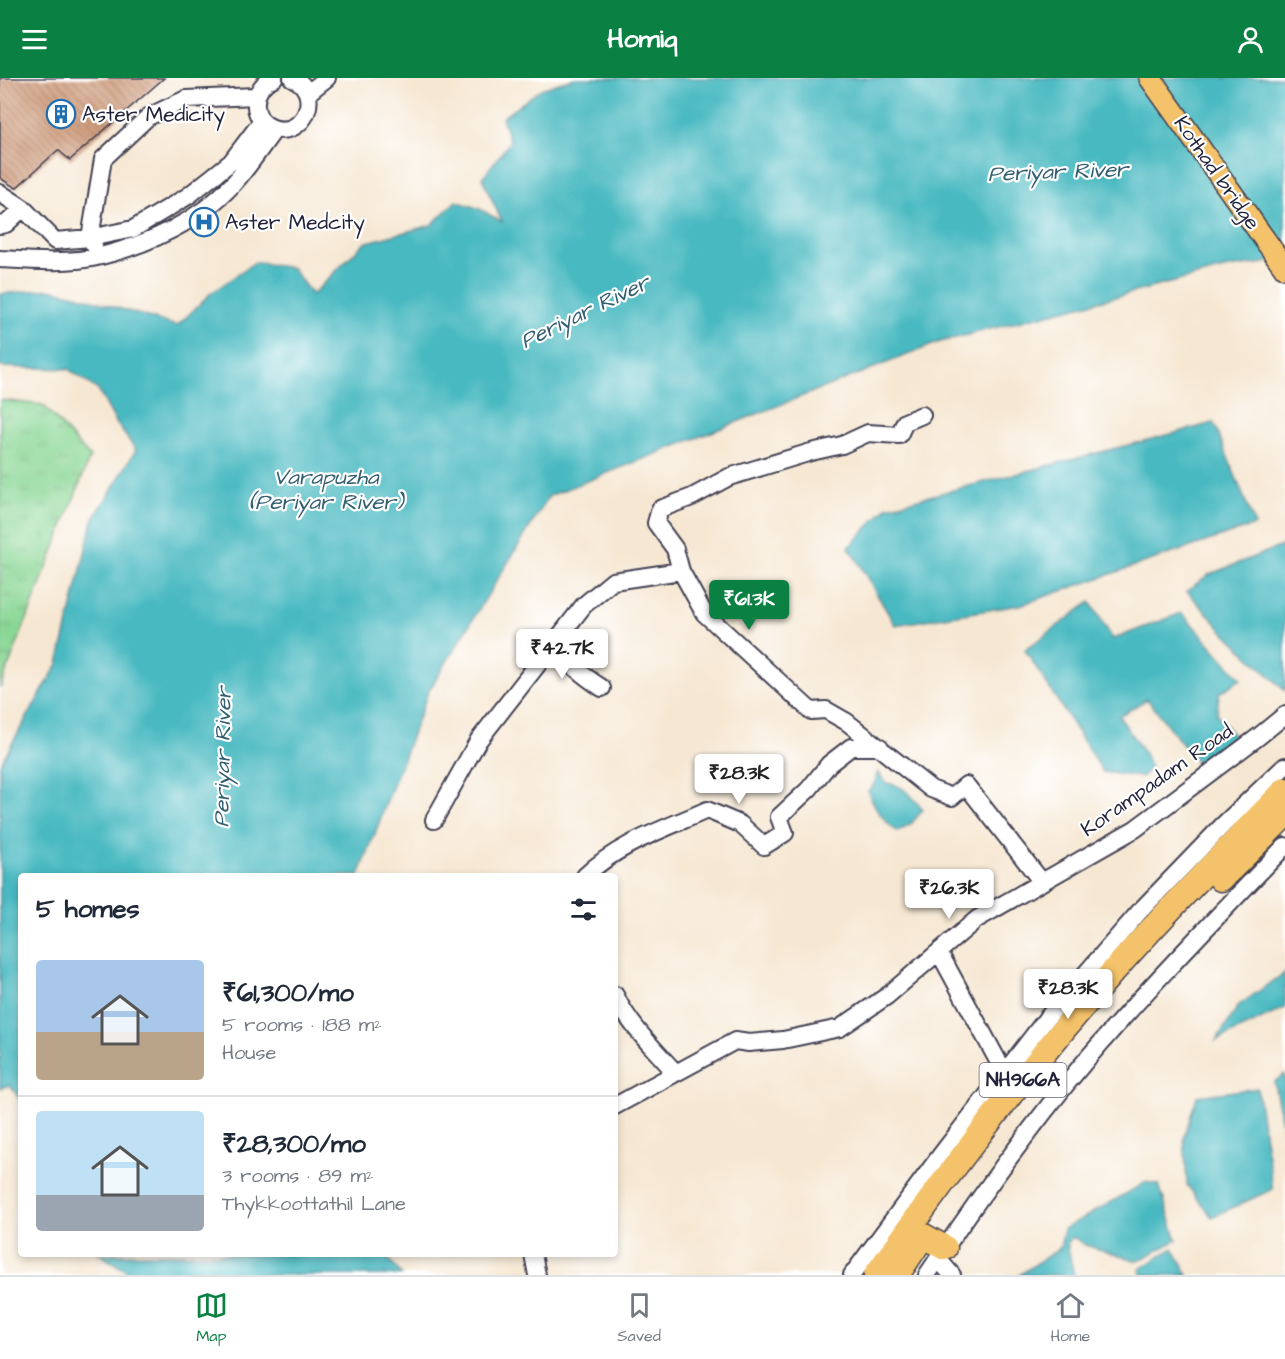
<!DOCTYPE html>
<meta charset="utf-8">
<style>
:root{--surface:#fff;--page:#f6f6f7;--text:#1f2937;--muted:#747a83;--line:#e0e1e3;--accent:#0b8043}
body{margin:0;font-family:"Architects Daughter",sans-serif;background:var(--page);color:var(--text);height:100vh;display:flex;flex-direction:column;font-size:22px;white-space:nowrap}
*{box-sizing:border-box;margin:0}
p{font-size:20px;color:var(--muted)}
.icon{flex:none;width:33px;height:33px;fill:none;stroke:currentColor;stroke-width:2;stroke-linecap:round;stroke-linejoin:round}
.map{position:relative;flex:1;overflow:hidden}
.panel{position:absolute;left:18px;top:795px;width:600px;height:384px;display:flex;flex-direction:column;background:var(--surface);border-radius:6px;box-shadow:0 3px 9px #0003}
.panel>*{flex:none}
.price{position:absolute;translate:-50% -51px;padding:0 14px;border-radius:6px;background:#fff;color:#222;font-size:20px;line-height:39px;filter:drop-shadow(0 2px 3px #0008)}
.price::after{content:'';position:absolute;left:50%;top:36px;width:18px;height:14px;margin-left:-9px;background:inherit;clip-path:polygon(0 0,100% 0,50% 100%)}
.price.on{background:var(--accent);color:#fff}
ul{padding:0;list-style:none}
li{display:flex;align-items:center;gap:18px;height:150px;padding:0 18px}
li+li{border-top:2px solid var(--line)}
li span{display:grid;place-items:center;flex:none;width:168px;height:120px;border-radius:6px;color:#555}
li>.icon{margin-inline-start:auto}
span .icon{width:72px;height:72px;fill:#fffc;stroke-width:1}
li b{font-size:26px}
h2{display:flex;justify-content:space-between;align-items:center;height:72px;padding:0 18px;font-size:26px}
header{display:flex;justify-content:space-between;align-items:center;height:78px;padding:0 18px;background:var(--accent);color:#fff;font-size:27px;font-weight:700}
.menu{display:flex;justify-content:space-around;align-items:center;height:84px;border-top:2px solid var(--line);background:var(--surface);font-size:16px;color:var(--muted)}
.menu a{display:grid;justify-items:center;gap:3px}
.menu .on{color:var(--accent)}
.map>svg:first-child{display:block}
.grass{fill:url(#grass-tufts);stroke:#567c68;stroke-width:1.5}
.water{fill:#4ab9c1;stroke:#366e7e;stroke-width:1.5}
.building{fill:url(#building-back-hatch)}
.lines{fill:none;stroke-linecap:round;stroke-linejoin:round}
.minor-casing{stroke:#424052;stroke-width:20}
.major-casing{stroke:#424052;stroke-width:24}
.highway-casing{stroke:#424052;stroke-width:27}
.minor{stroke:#fff;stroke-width:16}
.major{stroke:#f4c26a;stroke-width:21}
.highway{stroke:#f4c26a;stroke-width:24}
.labels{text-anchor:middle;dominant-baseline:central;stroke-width:4.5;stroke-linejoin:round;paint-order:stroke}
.shield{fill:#fff;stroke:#646476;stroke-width:1.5}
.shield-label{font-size:20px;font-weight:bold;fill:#22223b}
.poi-label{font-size:21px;fill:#22223b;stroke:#fff;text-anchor:start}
.street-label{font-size:21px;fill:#22223b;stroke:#fff}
.water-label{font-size:22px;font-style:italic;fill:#325e71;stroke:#fff}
</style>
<header><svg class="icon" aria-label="menu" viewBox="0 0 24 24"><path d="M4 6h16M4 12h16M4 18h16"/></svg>Homiq<svg class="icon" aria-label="person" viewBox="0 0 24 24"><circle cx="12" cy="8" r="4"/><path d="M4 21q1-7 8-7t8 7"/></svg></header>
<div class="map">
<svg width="1285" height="1197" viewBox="0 0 1285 1197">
<defs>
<pattern id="grass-tufts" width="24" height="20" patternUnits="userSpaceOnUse" patternTransform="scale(1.5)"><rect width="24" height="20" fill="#8ad795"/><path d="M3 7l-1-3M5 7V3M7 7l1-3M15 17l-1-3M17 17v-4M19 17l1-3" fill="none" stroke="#77b881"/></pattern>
<pattern id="building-back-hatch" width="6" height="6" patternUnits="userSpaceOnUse" patternTransform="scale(1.5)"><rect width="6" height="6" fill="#d09c7b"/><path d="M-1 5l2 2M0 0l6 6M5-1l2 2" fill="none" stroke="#a87f66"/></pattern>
</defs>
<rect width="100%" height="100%" fill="#fff"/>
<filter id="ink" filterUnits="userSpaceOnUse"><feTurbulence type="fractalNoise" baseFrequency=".0167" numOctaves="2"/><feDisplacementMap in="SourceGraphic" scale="12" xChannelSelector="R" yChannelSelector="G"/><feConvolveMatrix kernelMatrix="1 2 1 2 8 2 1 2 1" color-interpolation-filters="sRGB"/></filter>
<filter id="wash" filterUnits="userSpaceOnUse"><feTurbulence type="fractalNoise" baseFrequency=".008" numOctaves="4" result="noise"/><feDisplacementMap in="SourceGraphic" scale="24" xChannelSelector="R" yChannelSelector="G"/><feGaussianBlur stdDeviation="1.35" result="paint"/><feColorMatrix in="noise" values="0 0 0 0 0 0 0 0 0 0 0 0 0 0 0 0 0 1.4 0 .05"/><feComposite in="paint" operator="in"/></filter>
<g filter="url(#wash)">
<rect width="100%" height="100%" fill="#f6e7d2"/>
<path class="grass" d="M0,322L43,327L90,379L0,610Z"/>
<path class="water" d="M575,0H1285V182L1228,190L940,264L549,418L428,614L359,798H21V1023L10,1007L0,1010V686L58,586L93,442L136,372L117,346L98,312L68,291L0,289V216L50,211L76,217L177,248L210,216L255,184L292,190L312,217L364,165L431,147L456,123L480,131L502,144L482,100L510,64L502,40L541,11Z
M1214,345L1255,447L1020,527L895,547L849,469L887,429Z
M1284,467L1285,469V613L1223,553L1187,513L1208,497Z
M1090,524L1113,561L1182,535L1241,601L1219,615L1217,636L1234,658L1197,685L1147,621L1119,638L1144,675L1151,690L1141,699L1103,694L1025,572Z
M878,694L886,705C904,707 912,718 923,732L911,746L898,754C883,743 874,730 868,713L874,706Z
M1285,895V930L1216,963L1239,927Z
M1285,996V1062L1274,1004Z
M1257,1010L1273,1111L1212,1139L1187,1107L1184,1059L1197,1018Z
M1146,1104L1159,1107L1177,1162L1138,1183L1085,1167L1073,1159L1067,1165L1074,1197H1019L1060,1170L1064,1151Z
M1173,1170L1188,1197H1141L1140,1191Z
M99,1176H385L402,1197H133Z"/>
<g id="blocks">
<path class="building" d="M0,0H164L70,82L58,72L16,110L0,100Z"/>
</g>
</g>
<g filter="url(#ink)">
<use href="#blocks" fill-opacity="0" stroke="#424052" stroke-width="1.5"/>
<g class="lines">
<g class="minor-casing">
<path id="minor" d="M274,0C251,8 249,42 273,50C305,61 324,13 292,0
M308,15L327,0
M0,115L23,130
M0,147L6,146L23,130L55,163L90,160L133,151L188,118L231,84L262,43
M94,167L90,160L103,81L148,39L186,21L256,18
M0,181C32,183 70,186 101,178C149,166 199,143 233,106C249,89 261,69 275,51
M922,337L905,344L899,357L868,355L842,367L811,374L729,399L692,419L660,431L656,445L675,471L681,493L704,535L811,633L826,632L847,644L931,711L952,719L966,707L1042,804
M555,564C567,585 582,597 602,610
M434,742L478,663L584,527L613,503L681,493
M585,798C619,765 665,751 707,732L740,746L764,768L785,755L779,739L809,711L829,686L851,669H880
M939,874L1004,994
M615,917C629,947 654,971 676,995
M615,1028L735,963L749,965L783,962L840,950L887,918L977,841L1135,751L1258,659L1285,637
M533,1176L537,1197
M938,1181L952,1197
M852,1197L940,1078L1047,940L1140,833L1224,746L1285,688
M927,1197C977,1122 1029,1050 1087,981C1150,907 1218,838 1285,768"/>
</g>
<g class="major-casing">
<path id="major" d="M1150,0L1285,190"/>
</g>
<g class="highway-casing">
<path id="highway" d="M1221,801L1285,737
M924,1158L945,1170
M876,1197C949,1093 1027,992 1110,897C1166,833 1226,773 1285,712
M897,1197L919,1164"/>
</g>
<use href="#minor" class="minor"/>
<use href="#major" class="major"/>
<use href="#highway" class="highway"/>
</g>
</g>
<defs>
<g id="building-ring" transform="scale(1.5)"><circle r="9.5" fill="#fff" stroke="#1f6fb2" stroke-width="1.5"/><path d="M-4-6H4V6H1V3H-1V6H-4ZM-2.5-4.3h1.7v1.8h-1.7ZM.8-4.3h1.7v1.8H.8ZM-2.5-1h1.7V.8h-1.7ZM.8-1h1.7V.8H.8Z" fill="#1f6fb2"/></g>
<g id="hospital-ring" transform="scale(1.5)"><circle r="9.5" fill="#fff" stroke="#1f6fb2" stroke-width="1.5"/><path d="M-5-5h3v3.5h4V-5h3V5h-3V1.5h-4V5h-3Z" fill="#1f6fb2"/></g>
</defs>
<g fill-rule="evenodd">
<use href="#building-ring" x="61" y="36"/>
<use href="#hospital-ring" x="204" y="144"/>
</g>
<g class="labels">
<rect class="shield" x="979.5" y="985" width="87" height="34" rx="4.5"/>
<g class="shield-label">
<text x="1023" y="1002">NH966A</text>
</g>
<g class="poi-label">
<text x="82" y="36">Aster Medicity</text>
<text x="225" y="144">Aster Medcity</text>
</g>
<g class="street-label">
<text transform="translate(1217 95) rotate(55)">Kothad bridge</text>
<text transform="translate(1157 702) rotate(-35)">Korampadam Road</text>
</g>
<g class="water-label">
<text transform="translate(1058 94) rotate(-2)">Periyar River</text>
<text transform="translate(585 234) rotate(-26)">Periyar River</text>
<text x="326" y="399">Varapuzha<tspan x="326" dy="25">(Periyar River)</tspan></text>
<text transform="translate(223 679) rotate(-89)">Periyar River</text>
</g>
</g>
</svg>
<b class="price on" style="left:749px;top:553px">₹61.3K</b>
<b class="price" style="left:562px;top:602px">₹42.7K</b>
<b class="price" style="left:739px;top:727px">₹28.3K</b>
<b class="price" style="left:949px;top:842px">₹26.3K</b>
<b class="price" style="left:1068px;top:942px">₹28.3K</b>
<section class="panel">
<h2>5 homes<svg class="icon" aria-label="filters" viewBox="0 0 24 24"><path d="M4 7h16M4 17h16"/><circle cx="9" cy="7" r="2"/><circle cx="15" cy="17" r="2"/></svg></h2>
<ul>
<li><span style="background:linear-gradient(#a9c7e8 60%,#b9a48a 0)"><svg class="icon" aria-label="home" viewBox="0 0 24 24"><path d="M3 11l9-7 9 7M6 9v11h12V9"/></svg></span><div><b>₹61,300/mo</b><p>5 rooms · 188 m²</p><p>House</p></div></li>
<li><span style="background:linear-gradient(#bfe0f5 70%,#9aa5b1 0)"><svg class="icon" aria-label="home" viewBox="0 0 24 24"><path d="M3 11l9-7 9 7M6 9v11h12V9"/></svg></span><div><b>₹28,300/mo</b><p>3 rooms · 89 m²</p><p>Thykkoottathil Lane</p></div></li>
</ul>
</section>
</div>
<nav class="menu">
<a class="on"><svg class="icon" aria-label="map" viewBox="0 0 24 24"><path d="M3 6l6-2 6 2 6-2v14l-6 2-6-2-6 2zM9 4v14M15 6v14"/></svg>Map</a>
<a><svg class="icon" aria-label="saved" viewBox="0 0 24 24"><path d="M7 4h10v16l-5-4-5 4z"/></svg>Saved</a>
<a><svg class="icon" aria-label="home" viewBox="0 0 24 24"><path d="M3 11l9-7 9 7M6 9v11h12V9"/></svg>Home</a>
</nav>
